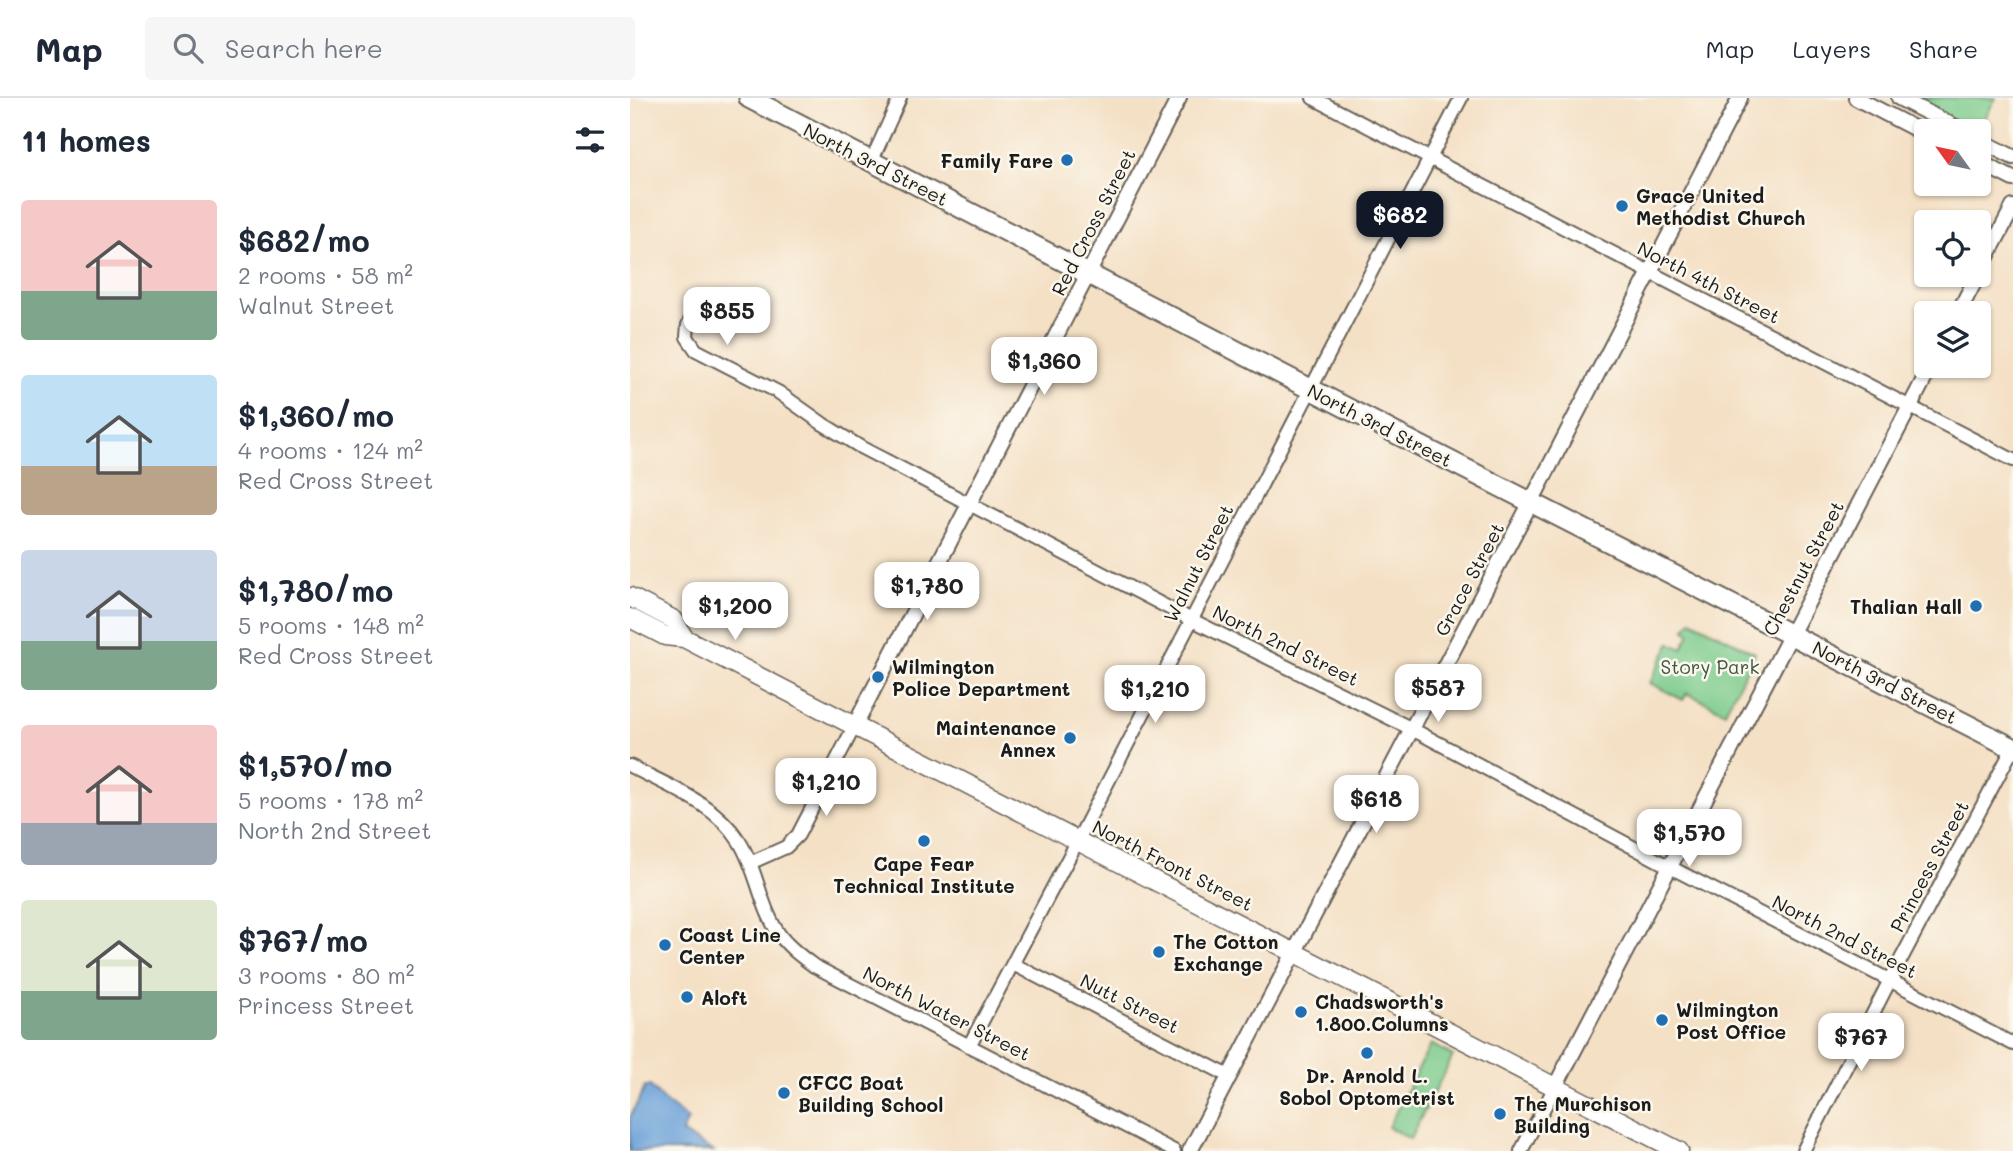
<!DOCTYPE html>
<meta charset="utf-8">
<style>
:root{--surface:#fff;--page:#f6f6f7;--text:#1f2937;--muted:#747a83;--line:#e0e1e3;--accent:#111827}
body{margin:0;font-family:Mali,sans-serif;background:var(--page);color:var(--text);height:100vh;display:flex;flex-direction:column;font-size:26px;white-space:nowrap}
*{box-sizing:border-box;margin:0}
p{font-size:23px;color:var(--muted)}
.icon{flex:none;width:38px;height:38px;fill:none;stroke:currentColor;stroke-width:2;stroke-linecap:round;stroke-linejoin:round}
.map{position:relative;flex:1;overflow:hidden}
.drawer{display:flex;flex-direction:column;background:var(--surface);width:630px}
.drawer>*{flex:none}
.needle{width:46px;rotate:303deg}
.buttons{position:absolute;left:1284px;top:21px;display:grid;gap:14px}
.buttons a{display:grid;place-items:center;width:77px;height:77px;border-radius:7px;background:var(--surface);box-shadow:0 2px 5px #0004;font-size:35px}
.price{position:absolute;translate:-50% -60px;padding:0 16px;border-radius:14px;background:#fff;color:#222;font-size:23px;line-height:46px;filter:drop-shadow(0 2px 4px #0008)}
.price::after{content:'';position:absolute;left:50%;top:42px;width:21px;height:16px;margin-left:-10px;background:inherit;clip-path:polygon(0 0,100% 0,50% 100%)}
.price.selected{background:var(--accent);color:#fff}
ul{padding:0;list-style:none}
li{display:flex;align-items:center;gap:21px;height:175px;padding:0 21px}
li span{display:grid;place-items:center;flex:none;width:196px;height:140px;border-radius:7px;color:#555}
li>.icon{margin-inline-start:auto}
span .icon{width:84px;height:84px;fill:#fffc;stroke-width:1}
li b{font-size:30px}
h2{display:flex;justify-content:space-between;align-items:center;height:84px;padding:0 21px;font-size:30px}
header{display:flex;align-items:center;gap:42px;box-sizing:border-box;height:98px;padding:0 35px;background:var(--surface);border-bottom:2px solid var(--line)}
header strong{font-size:33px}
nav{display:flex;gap:38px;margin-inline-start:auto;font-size:24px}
.search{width:490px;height:63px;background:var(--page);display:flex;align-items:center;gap:18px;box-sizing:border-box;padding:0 24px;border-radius:7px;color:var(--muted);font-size:26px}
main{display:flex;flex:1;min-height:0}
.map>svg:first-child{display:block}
.green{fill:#7bcb8c;stroke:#4c7454;stroke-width:2}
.water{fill:#6aa1d8;stroke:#435e7a;stroke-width:2}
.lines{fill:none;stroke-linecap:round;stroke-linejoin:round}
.minor-casing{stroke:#686157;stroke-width:16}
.tertiary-casing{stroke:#686157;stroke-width:18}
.secondary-casing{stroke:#686157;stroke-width:21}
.primary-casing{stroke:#686157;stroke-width:23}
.minor{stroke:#fff;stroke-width:12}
.tertiary{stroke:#fff;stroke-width:14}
.secondary{stroke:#fff;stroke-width:18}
.primary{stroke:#fff;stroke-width:19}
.poi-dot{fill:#1f6fb2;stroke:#fbf7ec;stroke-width:2.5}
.labels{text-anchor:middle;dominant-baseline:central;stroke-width:5;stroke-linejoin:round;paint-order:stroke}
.poi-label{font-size:19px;font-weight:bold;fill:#1c1c1c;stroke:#fbf7ec;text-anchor:start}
.street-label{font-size:19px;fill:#1c1c1c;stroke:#fbf7ec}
.park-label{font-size:19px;fill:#3d5943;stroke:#fbf7ec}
</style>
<header>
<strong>Map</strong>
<div class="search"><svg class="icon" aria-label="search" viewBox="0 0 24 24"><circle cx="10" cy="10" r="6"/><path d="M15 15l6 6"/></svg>Search here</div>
<nav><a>Map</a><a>Layers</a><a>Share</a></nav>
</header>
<main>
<section class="drawer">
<h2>11 homes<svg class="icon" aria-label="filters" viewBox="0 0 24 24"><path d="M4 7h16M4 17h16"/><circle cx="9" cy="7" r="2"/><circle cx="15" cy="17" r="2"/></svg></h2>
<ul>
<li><span style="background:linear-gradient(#f6c9c9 65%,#7fa58c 0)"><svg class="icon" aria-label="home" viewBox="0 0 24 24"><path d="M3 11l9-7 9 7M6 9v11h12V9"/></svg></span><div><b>$682/mo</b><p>2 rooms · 58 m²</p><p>Walnut Street</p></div></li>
<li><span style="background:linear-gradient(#bfe0f5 65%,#b9a48a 0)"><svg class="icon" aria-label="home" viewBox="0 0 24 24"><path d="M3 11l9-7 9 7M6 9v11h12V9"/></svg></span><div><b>$1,360/mo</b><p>4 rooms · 124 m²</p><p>Red Cross Street</p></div></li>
<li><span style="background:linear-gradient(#c9d6e8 65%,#7fa58c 0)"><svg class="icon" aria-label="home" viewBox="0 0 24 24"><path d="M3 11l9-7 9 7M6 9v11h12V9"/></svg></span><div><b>$1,780/mo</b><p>5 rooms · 148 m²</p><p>Red Cross Street</p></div></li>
<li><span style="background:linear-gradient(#f6c9c9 70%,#9aa5b1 0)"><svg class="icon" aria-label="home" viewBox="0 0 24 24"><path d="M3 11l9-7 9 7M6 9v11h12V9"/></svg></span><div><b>$1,570/mo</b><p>5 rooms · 178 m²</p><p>North 2nd Street</p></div></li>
<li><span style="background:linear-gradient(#dfe7d0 65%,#7fa58c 0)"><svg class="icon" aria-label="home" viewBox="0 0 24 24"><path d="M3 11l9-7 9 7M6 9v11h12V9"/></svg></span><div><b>$767/mo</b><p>3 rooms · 80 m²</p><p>Princess Street</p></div></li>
</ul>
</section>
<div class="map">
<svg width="1383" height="1053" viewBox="0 0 1383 1053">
<rect width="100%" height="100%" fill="#fbf7ec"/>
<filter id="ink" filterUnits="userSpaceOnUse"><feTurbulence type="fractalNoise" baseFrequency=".0143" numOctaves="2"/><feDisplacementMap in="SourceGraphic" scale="14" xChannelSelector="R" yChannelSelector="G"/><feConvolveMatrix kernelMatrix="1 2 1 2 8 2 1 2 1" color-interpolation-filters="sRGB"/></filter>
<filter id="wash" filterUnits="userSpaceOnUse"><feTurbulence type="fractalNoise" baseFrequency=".00686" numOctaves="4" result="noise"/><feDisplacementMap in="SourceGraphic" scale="28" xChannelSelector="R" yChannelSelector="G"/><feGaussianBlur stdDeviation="1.57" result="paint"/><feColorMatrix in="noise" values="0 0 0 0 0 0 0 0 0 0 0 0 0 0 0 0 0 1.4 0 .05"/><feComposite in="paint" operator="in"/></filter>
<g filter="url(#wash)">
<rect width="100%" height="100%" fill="#f4e0c5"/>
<path class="green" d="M1278,0H1366L1348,33H1343Z
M1061,522L1125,555L1095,614L1057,595L1053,602L1020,585L1040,545L1052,551L1060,535L1055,532Z
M801,946L823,958L780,1041L758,1029Z"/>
<path class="water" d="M20,988L33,1002L58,1021L52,1035L83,1053H0V1019L15,989Z"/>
</g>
<g filter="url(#ink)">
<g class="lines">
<g class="minor-casing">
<path id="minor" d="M683,0L1383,362
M241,64L270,0
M64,215L58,227L57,239L66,252L148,294L193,326L232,350L560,521L782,631L1040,769L1383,946
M0,668C38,688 85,705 109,743C127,771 130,808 149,836C158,849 172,859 184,868L544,1053
M120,765L156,749L168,737L225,627
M383,866L599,978
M339,948L448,742L831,0
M891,1053L925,989
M1173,1053L1260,882L1383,650"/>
</g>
<g class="tertiary-casing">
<path id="tertiary" d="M1226,0L1297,37
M1269,0L1333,33
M1349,42L1383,59
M1349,64L1383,81
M1349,174L1383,109
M1328,215L1348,177
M225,627L549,0
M925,989L1301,268
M560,1053L901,404L1110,0"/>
</g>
<g class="secondary-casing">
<path id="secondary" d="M0,499L44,522L54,540
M0,520L35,538L54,540L1049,1053"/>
</g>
<g class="primary-casing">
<path id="primary" d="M119,0L767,336L1383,650"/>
</g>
<use href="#minor" class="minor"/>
<use href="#tertiary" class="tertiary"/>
<use href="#secondary" class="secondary"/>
<use href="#primary" class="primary"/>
</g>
</g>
<g class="poi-dot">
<circle cx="437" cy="62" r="7"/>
<circle cx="992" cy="108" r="7"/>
<circle cx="1346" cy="508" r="7"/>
<circle cx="248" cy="579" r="7"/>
<circle cx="440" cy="640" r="7"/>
<circle cx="294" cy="743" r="7"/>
<circle cx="35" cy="847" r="7"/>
<circle cx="529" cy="854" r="7"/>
<circle cx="57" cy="899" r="7"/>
<circle cx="671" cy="914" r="7"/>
<circle cx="1032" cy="922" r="7"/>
<circle cx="737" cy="955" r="7"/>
<circle cx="154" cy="995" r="7"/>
<circle cx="870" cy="1016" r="7"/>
</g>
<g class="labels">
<g class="poi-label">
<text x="423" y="62" text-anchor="end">Family Fare</text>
<text x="1006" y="97">Grace United<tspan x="1006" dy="22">Methodist Church</tspan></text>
<text x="1332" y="508" text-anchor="end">Thalian Hall</text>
<text x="262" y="568">Wilmington<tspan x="262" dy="22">Police Department</tspan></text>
<text x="426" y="629" text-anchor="end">Maintenance<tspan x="426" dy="22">Annex</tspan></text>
<text x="294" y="765" text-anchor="middle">Cape Fear<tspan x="294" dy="22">Technical Institute</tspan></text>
<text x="49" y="836">Coast Line<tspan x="49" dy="22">Center</tspan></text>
<text x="543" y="843">The Cotton<tspan x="543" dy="22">Exchange</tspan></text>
<text x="71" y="899">Aloft</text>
<text x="685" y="903">Chadsworth's<tspan x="685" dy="22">1.800.Columns</tspan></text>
<text x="1046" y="911">Wilmington<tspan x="1046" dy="22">Post Office</tspan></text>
<text x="737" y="977" text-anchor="middle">Dr. Arnold L.<tspan x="737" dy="22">Sobol Optometrist</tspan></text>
<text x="168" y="984">CFCC Boat<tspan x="168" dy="22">Building School</tspan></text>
<text x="884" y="1005">The Murchison<tspan x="884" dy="22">Building</tspan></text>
</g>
<g class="street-label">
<text transform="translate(246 66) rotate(27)">North 3rd Street</text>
<text transform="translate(463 124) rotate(-63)">Red Cross Street</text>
<text transform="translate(1079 184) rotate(27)">North 4th Street</text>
<text transform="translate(750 327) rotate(27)">North 3rd Street</text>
<text transform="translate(568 465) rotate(-63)">Walnut Street</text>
<text transform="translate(1173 470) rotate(-62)">Chestnut Street</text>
<text transform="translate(839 481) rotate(-62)">Grace Street</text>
<text transform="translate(656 547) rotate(26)">North 2nd Street</text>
<text transform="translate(1255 584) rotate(27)">North 3rd Street</text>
<text transform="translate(543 767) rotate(27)">North Front Street</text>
<text transform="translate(1299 768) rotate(-62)">Princess Street</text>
<text transform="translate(1215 838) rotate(27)">North 2nd Street</text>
<text transform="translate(500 905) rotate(27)">Nutt Street</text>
<text transform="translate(317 915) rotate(27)">North Water Street</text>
</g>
<g class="park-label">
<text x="1080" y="568">Story Park</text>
</g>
</g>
</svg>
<div class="buttons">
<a><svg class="needle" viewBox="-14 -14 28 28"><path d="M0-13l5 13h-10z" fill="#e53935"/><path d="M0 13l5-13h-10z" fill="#747a83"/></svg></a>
<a><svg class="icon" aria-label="locate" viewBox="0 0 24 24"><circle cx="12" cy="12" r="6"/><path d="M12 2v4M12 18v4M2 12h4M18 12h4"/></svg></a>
<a><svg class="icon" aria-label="layers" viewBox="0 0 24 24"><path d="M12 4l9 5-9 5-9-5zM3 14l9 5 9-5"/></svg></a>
</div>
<b class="price selected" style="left:770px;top:153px">$682</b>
<b class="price" style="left:97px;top:249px">$855</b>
<b class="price" style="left:414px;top:299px">$1,360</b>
<b class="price" style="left:297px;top:524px">$1,780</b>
<b class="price" style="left:105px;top:544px">$1,200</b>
<b class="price" style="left:808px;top:626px">$587</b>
<b class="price" style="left:525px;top:627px">$1,210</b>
<b class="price" style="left:196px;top:720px">$1,210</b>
<b class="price" style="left:746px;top:737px">$618</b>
<b class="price" style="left:1059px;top:771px">$1,570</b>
<b class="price" style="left:1231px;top:975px">$767</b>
</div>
</main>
